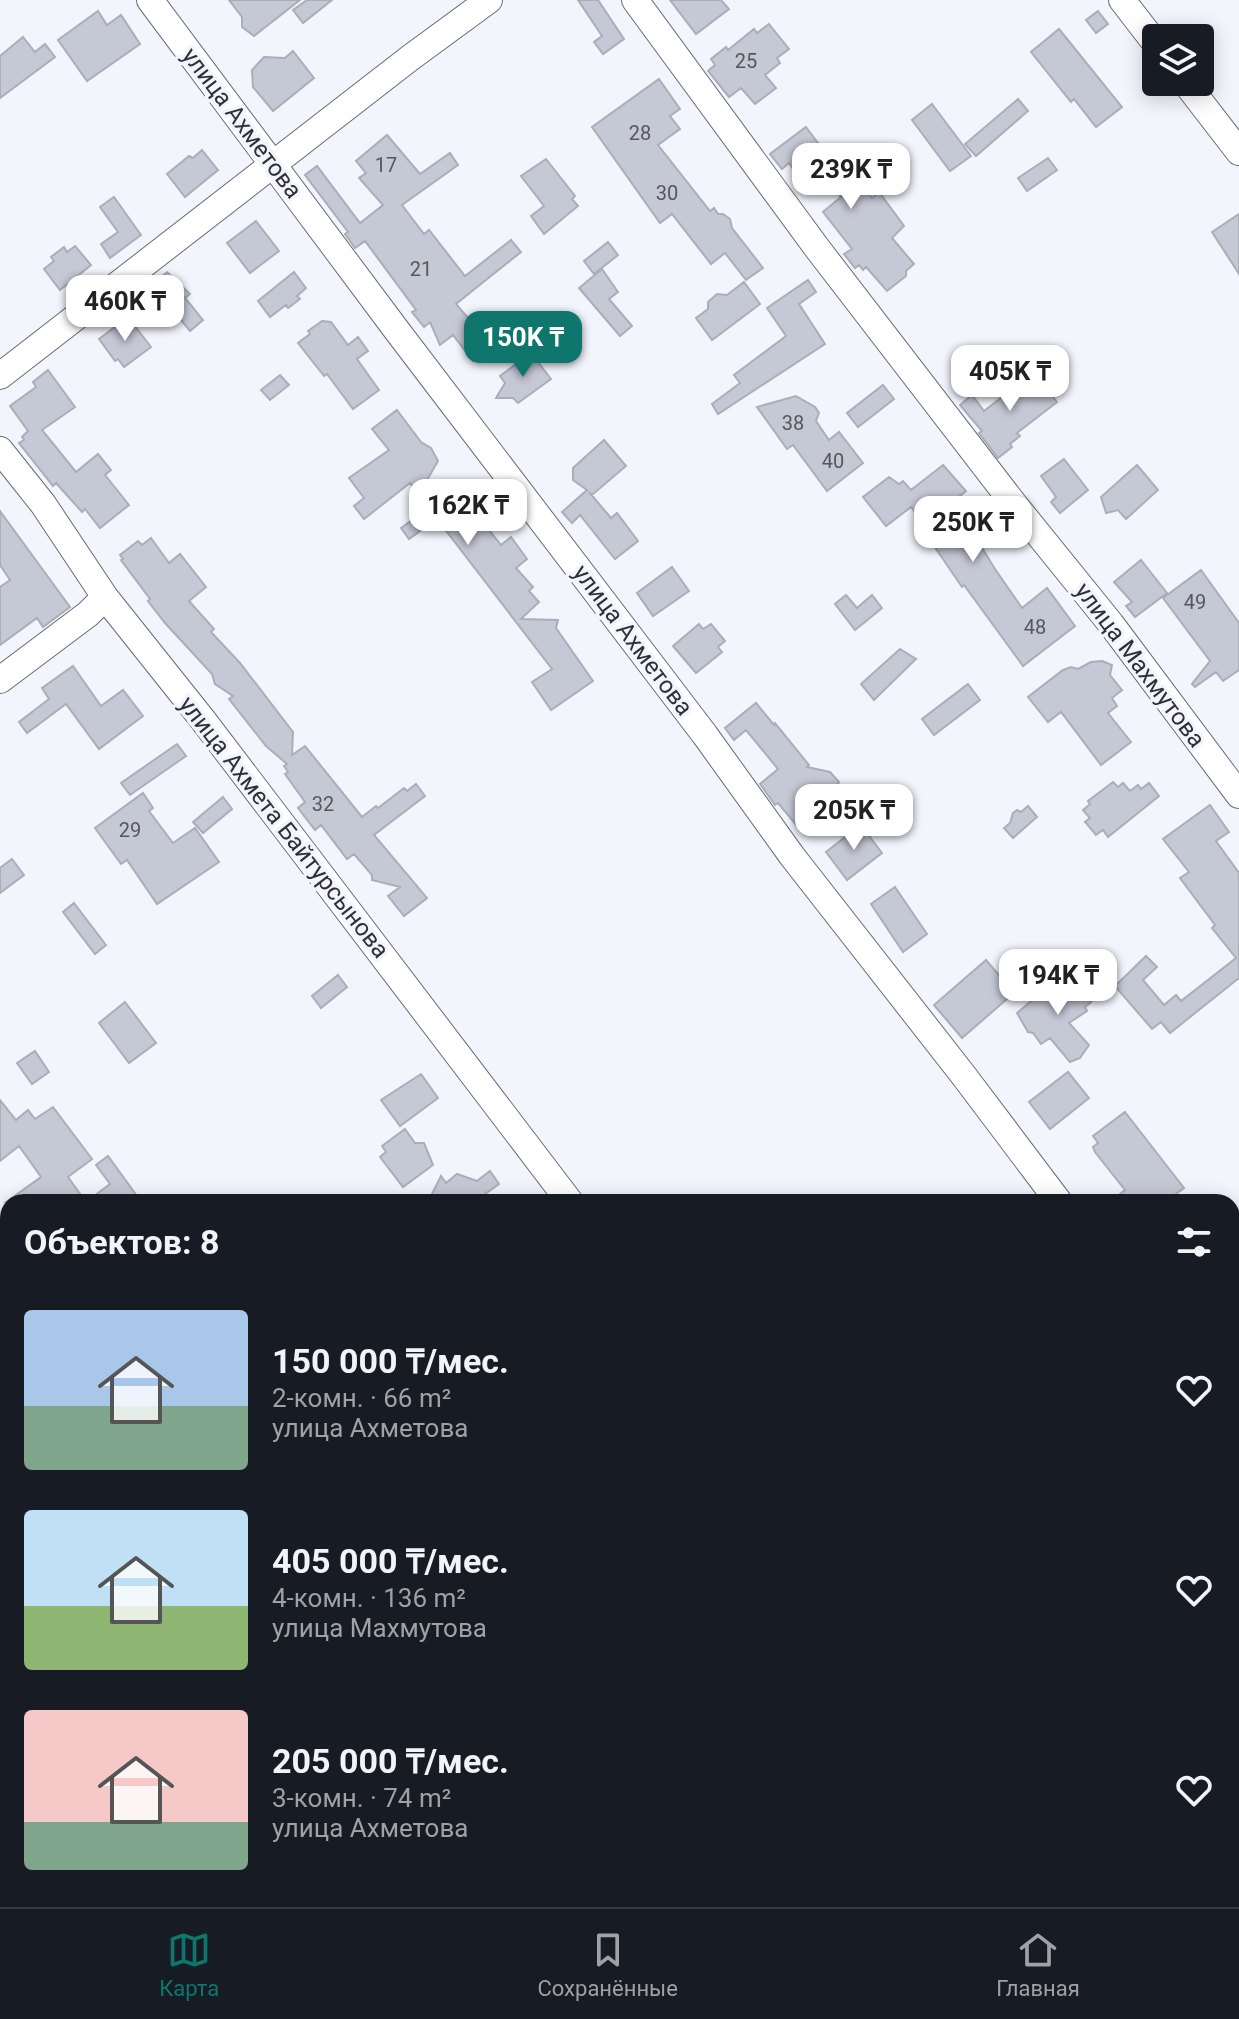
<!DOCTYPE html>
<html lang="ru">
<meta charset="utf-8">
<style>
:root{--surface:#171b24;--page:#20242c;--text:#f1f3f6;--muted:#9ea1a6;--line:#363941;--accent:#0f766e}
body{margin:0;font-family:Roboto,sans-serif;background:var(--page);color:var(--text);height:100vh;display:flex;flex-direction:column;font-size:30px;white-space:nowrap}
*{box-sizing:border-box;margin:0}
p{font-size:26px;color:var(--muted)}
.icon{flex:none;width:44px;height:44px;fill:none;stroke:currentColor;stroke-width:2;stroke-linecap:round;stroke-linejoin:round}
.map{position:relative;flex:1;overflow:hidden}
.side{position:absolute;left:0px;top:1194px;width:1240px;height:714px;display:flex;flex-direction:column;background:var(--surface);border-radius:24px 24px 0 0;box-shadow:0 4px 20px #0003}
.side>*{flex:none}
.fabs{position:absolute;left:1142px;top:24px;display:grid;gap:16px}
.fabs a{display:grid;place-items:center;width:72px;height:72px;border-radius:8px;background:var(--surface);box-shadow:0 4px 20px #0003;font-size:40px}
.price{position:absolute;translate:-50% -68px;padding:0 18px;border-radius:16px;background:#fff;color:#222;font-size:26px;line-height:52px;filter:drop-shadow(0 2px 4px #0008)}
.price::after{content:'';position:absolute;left:50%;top:48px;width:24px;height:18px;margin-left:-12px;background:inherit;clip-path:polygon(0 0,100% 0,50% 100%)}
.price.active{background:var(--accent);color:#fff}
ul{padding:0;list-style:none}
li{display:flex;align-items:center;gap:24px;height:200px;padding:0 24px}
li span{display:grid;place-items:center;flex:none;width:224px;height:160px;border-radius:8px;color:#555}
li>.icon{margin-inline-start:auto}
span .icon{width:96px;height:96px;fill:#fffc;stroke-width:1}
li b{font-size:34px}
h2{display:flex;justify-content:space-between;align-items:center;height:96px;padding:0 24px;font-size:34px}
.tab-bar{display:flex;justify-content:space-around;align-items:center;height:112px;border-top:2px solid var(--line);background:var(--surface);font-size:22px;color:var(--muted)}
.tab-bar a{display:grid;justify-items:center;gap:4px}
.tab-bar .active{color:var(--accent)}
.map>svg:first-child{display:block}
.building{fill:#c5c8d5;stroke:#aaaeb9;stroke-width:2}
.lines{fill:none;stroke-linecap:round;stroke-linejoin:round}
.minor-casing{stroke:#686b76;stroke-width:28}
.minor{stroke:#fff;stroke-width:26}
.labels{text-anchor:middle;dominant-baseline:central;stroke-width:7;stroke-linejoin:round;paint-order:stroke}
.number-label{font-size:20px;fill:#55575e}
.street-label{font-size:24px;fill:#303136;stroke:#f3f5fd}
</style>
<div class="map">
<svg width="1239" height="1907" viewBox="0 0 1239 1907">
<rect width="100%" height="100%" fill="#f3f5fd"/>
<path class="building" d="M229,0H300L254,36L242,27V17Z
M307,0H332L303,23L293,10Z
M578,0H598L624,39L603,54L594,42L602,36Z
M670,0H721L729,9L696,34Z
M98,11L107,25L121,15L140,44L87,81L58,40Z
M1098,11L1108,24L1096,33L1086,20Z
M769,24L789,49L777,58L780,63L765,75L776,88L755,104L741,88L729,97L708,71L715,65L711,59L726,47L728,50L754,29L757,33Z
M1059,29L1122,107L1096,127L1074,99L1071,102L1031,52Z
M23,37L35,52L45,44L55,57L0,98V56Z
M293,51L314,78L273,111L253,87L252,70L264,57L285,58Z
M659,79L680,109L670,116L680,129L658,145L710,211L714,208L718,214H723L730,219L732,228L763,268L746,280L725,253L711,264L672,214L660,223L592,127Z
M1018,99L1028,111L976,156L965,144Z
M932,104L971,156L950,171L912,120Z
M806,127L839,171L847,165L872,198L879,192L904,226L892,238L914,264L906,271V276L887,291L866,267L863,270L859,265L855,268L844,254L852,249L823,212L841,197L825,174L807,188L789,163L782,169L770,154Z
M387,135L420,174L450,153L458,165L402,205L424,234L429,230L465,276L511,240L521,252L456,304L491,345L473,361L453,335L440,345L430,322L424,327L412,312L416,310L365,241L355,248L345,234L348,232L305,175L317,166L360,223L383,205L359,178L366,173L356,161Z
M202,150L218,170L185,197L167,174L189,156L193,158Z
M1048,158L1057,170L1027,191L1018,178Z
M546,159L575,196L572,199L578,206L544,234L531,216L544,206L521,176Z
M114,197L141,235L110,258L101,244L118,232L100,207Z
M1239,214V274L1212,232Z
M256,221L279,251L250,273L227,243Z
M608,242L618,255L594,274L584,261Z
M75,246L91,265L60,290L44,269L54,261L51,257L64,247L67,252Z
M602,269L618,292L609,299L632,326L620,336L579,288Z
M167,272L190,294L185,298L203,320L190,331L163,298L147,312L136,299Z
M294,272L306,288L297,296L300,299L288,308L286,305L270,317L258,301Z
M808,280L816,292L799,304L825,344L718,414L712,404L740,383L734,375L786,336L767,308Z
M744,282L760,304L712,340L696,318L708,309V302L717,294L727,295Z
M128,317L151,347L124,367L118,359L115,361L99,339Z
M322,321L331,322L348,345L358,337L368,351L357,359L379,390L353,409L327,374L324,376L298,343L310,334L308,331Z
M531,353L551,379L518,403L513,398H496L505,383L500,376Z
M48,370L75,407L42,430L76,472L98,454L111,470L105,475L129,505L100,528L85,509L82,512L56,483L53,486L19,443L24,440L22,437L28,431L10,406L36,387L33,382Z
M1034,372L1057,402L1017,433L1020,436L1010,444L1012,447L998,458L979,433L982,431L960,405L972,395L984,411Z
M280,375L289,385L270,400L261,390Z
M883,385L894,399L858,427L847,413Z
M796,396L815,407L819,413L816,421L829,440L839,432L863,463L827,491L793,445L787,449L757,407Z
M397,410L421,442L431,448L438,461L423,487L460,480L456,488L501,545L511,537L527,559L516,568L533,587L529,591L539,602L521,619L558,620L556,628L593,681L551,710L532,682L552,669L437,519L409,539L401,528L429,508L410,483L364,519L354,506L364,498L349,478L389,450L372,429Z
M604,440L626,466L592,495L589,492L611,518L617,513L638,541L615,559L580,515L572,523L562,512L587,490L573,480V468Z
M1064,459L1088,490L1060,513L1051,502L1056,497L1041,476Z
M943,465L966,491L947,506L965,531L970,528L995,569L1022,608L1047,588L1075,626L1023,666L964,585L962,587L930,540L934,537L911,507L886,526L863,497L889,477L899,484L903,481L911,490Z
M1137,465L1158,490L1126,519L1118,510L1106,513L1101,497Z
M0,511L70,607L43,627L37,618L0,645V587L10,580L0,565Z
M151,538L169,563L180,554L206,587L189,601L214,629L211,632L240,663L293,732L292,755L305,746L362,817L376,806L378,808L404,788L407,791L416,784L425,796L374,835L427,898L404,916L388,896L400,887L372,880V875L354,854L347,859L321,825L315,830L298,808L305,802L285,774L288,772L284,766L287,764L266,746L229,699L233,696L215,684L212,674L165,623L148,601L150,599L121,560L123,559L120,555L138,541L142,545Z
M1141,560L1167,593L1135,617L1126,606L1132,602L1114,582Z
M672,567L689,591L653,616L637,593Z
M1201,570L1239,623V670L1223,681L1216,672L1195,687L1192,684L1210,661L1163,598Z
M846,595L857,608L872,595L882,608L855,630L835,604Z
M699,624L703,629L711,624L725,641L718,647L722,652L696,673L673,646Z
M900,649L916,659L874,700L861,684Z
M1102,661L1112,665L1110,675L1122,690L1112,698L1117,706L1108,713L1131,742L1101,765L1061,712L1048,722L1028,697L1063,670L1071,667L1078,669L1091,662Z
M73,666L101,706L123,690L143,716L99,749L66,704L27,733L19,722L49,699L42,688Z
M968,684L980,700L934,735L922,719Z
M756,703L774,725L775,723L809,765L807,767L830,772L839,782L834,793L839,798L836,804L806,826L803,823L798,827L778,803L775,805L760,784L778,769L746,730L734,740L725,728Z
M177,744L186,756L130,795L121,783Z
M1113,782L1118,787L1123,783L1130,791L1138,785L1141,789L1149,783L1159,796L1108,837L1103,830L1096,835L1085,822L1090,818L1083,810L1090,804L1088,801Z
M143,793L153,808L149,811L173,843L195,828L219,862L157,904L127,860L121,864L95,828Z
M223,797L232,809L203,833L193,822Z
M1210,805L1229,832L1216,841L1239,873V978L1170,1033L1161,1022L1152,1029L1115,986L1146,956L1157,967L1143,980L1164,1005L1176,995L1181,1001L1236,958L1212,928L1215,925L1180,878L1189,872L1163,839Z
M1028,806L1037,817L1013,838L1004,828L1010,823L1013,813L1017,810L1021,812Z
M861,825L882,853L847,880L826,852Z
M12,859L24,875L0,893V868Z
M895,887L927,934L903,952L871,904Z
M74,903L106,945L95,954L63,912Z
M986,960L1014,993L962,1038L934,1005Z
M1066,972L1091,1002L1085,1007L1087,1011L1069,1023L1089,1045L1080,1058L1070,1062L1050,1038L1041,1044L1033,1033L1028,1032L1017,1013Z
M338,975L347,987L321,1008L312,996Z
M125,1002L156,1043L129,1063L99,1023Z
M35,1051L49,1072L32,1084L17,1063Z
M1068,1072L1089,1098L1050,1129L1029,1102Z
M421,1074L438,1098L400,1126L381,1100Z
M0,1100L16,1120L28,1110L35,1119L53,1107L92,1159L68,1177L86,1202L110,1184L96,1165L108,1156L137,1196L129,1202H6L41,1177L19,1146L0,1161Z
M1125,1112L1184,1188L1165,1202H1110L1125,1190L1095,1152L1093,1147L1098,1143L1093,1136Z
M405,1129L415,1143H424L433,1165L403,1187L380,1157L386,1152L382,1146Z
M490,1171L499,1184L474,1202H428L441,1176L446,1183L457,1174L477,1181Z"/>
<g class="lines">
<g class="minor-casing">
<path id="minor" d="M150,0L398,332L705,735L792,856L964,1076L1059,1202
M635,0L817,248L1014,504L1111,624L1239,795
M1122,0L1156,44
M1185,82L1239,152
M0,376L410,58L489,0
M0,450L43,504L105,597L203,720L570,1202
M0,680L88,614L105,597
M0,1294H8
M0,1342L8,1356
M313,1900L317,1907
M943,1900L946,1907
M895,1907L910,1900"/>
</g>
<use href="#minor" class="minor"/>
</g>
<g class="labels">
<g class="number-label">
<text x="746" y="61">25</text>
<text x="640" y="133">28</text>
<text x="386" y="165">17</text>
<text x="667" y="193">30</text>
<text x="421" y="269">21</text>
<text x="793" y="423">38</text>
<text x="833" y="461">40</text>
<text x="1195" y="602">49</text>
<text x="1035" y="627">48</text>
<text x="323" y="804">32</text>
<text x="130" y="830">29</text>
</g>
<g class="street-label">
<text transform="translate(242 123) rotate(53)">улица Ахметова</text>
<text transform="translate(633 640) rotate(53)">улица Ахметова</text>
<text transform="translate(1140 665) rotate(53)">улица Махмутова</text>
<text transform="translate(284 827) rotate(52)">улица Ахмета Байтурсынова</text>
</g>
</g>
</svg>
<div class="fabs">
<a><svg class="icon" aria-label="layers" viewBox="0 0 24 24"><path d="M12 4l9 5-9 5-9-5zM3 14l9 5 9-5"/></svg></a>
</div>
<b class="price" style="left:851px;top:211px">239K ₸</b>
<b class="price" style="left:125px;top:343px">460K ₸</b>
<b class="price active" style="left:523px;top:379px">150K ₸</b>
<b class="price" style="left:1010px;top:413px">405K ₸</b>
<b class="price" style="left:468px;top:547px">162K ₸</b>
<b class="price" style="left:973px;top:564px">250K ₸</b>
<b class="price" style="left:854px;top:852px">205K ₸</b>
<b class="price" style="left:1058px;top:1017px">194K ₸</b>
<section class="side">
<h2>Объектов: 8<svg class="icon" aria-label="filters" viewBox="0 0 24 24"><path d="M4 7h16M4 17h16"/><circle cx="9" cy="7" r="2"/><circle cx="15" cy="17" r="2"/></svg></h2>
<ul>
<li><span style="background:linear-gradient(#a9c7e8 60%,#7fa58c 0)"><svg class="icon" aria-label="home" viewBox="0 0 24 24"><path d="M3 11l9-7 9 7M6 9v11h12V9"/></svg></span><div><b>150 000 ₸/мес.</b><p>2-комн. · 66 m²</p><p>улица Ахметова</p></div><svg class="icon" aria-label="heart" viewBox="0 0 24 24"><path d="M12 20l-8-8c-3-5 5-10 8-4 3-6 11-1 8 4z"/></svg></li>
<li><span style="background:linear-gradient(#bfe0f5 60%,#8fb573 0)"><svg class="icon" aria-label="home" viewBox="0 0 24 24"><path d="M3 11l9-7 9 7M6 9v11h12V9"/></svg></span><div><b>405 000 ₸/мес.</b><p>4-комн. · 136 m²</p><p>улица Махмутова</p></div><svg class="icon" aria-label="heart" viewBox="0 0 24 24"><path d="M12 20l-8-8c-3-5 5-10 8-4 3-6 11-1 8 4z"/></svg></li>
<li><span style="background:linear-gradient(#f6c9c9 70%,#7fa58c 0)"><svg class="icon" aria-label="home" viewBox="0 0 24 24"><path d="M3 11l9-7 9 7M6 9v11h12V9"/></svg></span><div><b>205 000 ₸/мес.</b><p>3-комн. · 74 m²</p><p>улица Ахметова</p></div><svg class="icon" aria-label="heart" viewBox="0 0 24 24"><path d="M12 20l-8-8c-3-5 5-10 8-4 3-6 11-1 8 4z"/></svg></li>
</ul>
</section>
</div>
<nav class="tab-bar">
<a class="active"><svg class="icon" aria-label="map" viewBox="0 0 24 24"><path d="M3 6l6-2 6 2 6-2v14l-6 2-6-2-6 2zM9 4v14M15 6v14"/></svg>Карта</a>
<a><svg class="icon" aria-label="saved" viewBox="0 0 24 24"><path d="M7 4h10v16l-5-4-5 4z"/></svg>Сохранённые</a>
<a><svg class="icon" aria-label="home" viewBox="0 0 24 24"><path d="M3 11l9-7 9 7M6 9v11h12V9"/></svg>Главная</a>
</nav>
